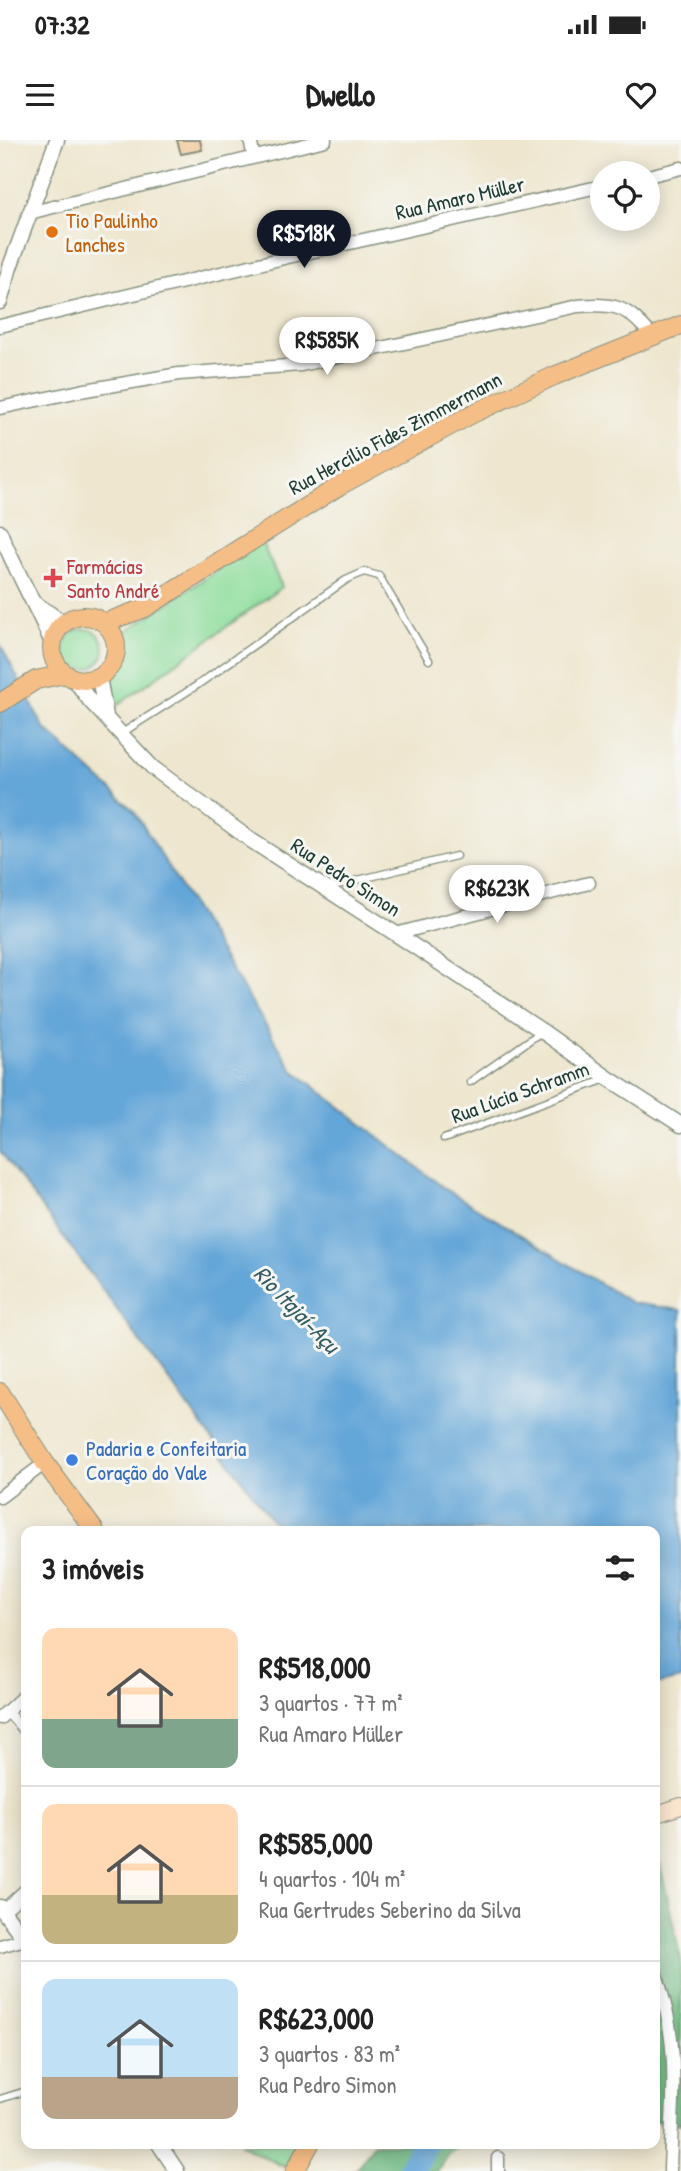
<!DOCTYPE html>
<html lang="pt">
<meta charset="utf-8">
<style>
:root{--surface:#fff;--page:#f2f2f2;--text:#222;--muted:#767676;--line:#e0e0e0;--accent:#111827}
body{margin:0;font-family:"Patrick Hand",sans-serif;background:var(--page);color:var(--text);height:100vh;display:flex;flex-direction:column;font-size:26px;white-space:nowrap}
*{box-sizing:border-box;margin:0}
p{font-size:23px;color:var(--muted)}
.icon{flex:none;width:38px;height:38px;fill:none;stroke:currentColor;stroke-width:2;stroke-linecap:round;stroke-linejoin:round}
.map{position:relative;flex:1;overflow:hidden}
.sheet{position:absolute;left:21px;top:1386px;width:639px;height:623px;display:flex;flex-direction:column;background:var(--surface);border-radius:14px;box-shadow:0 4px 18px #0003}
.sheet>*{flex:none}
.controls{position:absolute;left:590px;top:21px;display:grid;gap:14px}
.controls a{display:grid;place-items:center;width:70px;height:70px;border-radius:50%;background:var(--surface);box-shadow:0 4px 18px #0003;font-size:35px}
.price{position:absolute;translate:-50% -60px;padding:0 16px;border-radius:24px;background:#fff;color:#222;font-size:23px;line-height:46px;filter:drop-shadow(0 2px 4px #0008)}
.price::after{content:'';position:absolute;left:50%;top:42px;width:21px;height:16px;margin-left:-10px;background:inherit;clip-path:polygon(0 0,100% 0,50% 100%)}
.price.active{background:var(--accent);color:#fff}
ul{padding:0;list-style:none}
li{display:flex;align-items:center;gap:21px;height:175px;padding:0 21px}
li+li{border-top:2px solid var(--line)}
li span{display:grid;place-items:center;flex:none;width:196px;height:140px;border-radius:14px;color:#555}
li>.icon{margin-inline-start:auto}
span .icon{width:84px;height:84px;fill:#fffc;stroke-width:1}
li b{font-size:30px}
h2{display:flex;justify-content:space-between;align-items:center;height:84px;padding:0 21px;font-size:30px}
.status{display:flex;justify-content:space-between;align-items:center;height:49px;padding:0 35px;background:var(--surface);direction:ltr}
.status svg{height:19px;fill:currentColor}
header{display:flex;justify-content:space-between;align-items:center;height:91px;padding:0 21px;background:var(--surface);font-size:32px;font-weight:800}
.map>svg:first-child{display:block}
.green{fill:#8edd9c;stroke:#568d68;stroke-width:2}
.forest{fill:#72bc84;stroke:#487c5c;stroke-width:2}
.water{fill:#63a6d8;stroke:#417286;stroke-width:2}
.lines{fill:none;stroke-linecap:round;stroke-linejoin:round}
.river{stroke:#63a6d8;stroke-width:26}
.building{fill:#f2b473}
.service-casing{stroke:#869281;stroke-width:9}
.pedestrian-casing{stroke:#869281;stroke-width:11}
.minor-casing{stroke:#869281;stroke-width:15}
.tertiary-casing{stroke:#869281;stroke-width:17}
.secondary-casing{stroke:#869281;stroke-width:18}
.primary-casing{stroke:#869281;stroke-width:20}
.service{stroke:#fff;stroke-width:6}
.pedestrian{stroke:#fff;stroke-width:9}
.minor{stroke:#fff;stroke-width:12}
.tertiary{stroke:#fff;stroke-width:14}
.secondary{stroke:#fbe5cf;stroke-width:16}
.primary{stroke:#f6be87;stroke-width:18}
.food-dot{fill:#e8710a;stroke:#f6f6f2;stroke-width:2.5}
.health-dot{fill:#e0444e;stroke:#f6f6f2;stroke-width:2.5}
.shop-dot{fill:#3f7fe0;stroke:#f6f6f2;stroke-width:2.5}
.labels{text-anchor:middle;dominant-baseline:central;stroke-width:6;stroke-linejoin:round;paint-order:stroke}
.street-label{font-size:21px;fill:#1f3d34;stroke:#f6f6f2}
.food-label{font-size:21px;fill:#c56008;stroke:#f6f6f2;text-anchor:start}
.health-label{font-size:21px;fill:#be3a42;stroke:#f6f6f2;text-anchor:start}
.shop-label{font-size:21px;fill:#366cbe;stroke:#f6f6f2;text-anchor:start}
.water-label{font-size:23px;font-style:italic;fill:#335c65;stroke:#f6f6f2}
</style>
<div class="status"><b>07:32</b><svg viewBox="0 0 49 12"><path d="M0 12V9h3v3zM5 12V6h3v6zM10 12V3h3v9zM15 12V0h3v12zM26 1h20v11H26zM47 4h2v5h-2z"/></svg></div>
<header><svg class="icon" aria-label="menu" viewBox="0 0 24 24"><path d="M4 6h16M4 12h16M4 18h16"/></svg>Dwello<svg class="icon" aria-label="heart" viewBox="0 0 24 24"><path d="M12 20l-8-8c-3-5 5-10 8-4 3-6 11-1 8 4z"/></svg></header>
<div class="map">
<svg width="681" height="2031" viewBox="0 0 681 2031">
<rect width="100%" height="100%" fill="#f6f6f2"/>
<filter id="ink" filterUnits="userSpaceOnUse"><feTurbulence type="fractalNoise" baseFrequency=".0143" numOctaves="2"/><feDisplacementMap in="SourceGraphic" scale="14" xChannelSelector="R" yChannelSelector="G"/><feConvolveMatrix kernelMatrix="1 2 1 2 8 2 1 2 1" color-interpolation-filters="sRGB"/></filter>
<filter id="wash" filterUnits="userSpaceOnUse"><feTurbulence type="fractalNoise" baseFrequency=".00686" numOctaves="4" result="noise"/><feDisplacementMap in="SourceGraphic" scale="28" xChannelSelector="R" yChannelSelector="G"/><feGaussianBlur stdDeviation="1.57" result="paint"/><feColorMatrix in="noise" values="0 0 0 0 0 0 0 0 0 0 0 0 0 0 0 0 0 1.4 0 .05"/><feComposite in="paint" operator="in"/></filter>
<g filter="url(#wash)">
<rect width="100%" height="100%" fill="#eee6ce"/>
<path class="green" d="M261,401L282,447L112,569L100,544L124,513L125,492Z
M64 509a20 20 0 1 1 40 0a20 20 0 1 1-40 0Z
M240,2004H295L284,2027Z"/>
<path class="forest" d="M655,1724H660L681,1820V1984L655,1981Z
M374,2004H464L448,2014L437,2031H355Z"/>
<path class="water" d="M0,504L44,588L134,671L293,930L444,1048L632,1163L681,1170V1539L655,1545L654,1391H280L0,1011Z"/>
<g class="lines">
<path class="river" d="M410,2031L424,2004"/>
</g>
<g id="blocks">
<path class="building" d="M177,0H200L202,10L181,14Z"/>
</g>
</g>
<g filter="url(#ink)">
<use href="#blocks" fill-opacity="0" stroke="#869281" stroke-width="2"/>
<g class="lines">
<g class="service-casing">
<path id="service" d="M122,593L196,546L346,440L364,432L379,436L429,520
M329,747L456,716
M470,942L541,892
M444,999L606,939
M0,1959L26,1951"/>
</g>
<g class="pedestrian-casing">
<path id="pedestrian" d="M7,1572L26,1593"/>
</g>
<g class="minor-casing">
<path id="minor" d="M250,0L254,17
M648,36L681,28
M29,73L325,0
M0,186L288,117L602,46
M0,268L80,251L179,234L301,225L578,166C617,163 626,166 652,196
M396,794L589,743
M0,1357L45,1323
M0,1578L26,1554
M3,1771L26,1750
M0,1806L25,1799
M654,1828C661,1849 667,1869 670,1891C677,1936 671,1985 670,2031
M498,2031V2018"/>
</g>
<g class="tertiary-casing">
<path id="tertiary" d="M0,162L10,127L57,0
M0,392C15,430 36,465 52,503
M36,464L64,483
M99,537L106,576
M74,539L90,561L153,628L252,701L396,794L542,891L608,938L681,985
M0,1767L26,1801
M159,2004L177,2031"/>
</g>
<g class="secondary-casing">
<path id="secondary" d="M654,1675L681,1666"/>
</g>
<g class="primary-casing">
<path id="primary" d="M52 508a32 32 0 1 1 64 0a32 32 0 1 1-64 0Z
M104,483L145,468L339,346L472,274L554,236L681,185
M0,563L36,540L65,534
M0,1252L45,1323L95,1391
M295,2031L310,2004"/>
</g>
<use href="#service" class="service"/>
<use href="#pedestrian" class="pedestrian"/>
<use href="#minor" class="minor"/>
<use href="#tertiary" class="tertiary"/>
<use href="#secondary" class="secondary"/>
<use href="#primary" class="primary"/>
</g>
</g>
<circle class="food-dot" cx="52" cy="92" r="7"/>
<path class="health-dot" d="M49.5 427.5h7v7h7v7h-7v7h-7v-7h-7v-7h7z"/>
<circle class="shop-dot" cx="72" cy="1320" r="7"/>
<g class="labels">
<g class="street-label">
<text transform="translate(460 58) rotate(-13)">Rua Amaro Müller</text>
<text transform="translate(395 293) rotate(-28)">Rua Hercílio Fides Zimmermann</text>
<text transform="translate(346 737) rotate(33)">Rua Pedro Simon</text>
<text transform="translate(520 952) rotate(-20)">Rua Lúcia Schramm</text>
</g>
<g class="food-label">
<text x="66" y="80">Tio Paulinho<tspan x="66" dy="24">Lanches</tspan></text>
</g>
<g class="health-label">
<text x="67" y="426">Farmácias<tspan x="67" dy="24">Santo André</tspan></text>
</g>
<g class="shop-label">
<text x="86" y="1308">Padaria e Confeitaria<tspan x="86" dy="24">Coração do Vale</tspan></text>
</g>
<g class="water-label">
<text transform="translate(297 1169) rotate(46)">Rio Itajaí-Açu</text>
</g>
</g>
</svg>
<div class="controls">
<a><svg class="icon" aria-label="locate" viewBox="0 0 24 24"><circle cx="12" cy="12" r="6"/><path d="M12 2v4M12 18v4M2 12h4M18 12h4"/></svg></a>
</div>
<b class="price active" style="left:304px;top:130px">R$518K</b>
<b class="price" style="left:327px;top:237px">R$585K</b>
<b class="price" style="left:497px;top:785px">R$623K</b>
<section class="sheet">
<h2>3 imóveis<svg class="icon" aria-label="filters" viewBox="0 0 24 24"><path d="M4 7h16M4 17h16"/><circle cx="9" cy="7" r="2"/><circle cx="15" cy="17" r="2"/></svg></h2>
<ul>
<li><span style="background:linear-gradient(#ffd9b3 65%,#7fa58c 0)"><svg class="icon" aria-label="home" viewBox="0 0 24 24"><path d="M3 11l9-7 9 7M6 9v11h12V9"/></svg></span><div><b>R$518,000</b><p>3 quartos · 77 m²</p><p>Rua Amaro Müller</p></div></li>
<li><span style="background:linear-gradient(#ffd9b3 65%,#c2b280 0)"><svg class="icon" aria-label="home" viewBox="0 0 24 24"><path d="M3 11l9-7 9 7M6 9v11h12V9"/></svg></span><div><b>R$585,000</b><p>4 quartos · 104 m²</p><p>Rua Gertrudes Seberino da Silva</p></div></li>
<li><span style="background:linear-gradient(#bfe0f5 70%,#b9a48a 0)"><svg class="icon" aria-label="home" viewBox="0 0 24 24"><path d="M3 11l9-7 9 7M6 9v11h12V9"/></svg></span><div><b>R$623,000</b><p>3 quartos · 83 m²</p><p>Rua Pedro Simon</p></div></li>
</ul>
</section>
</div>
